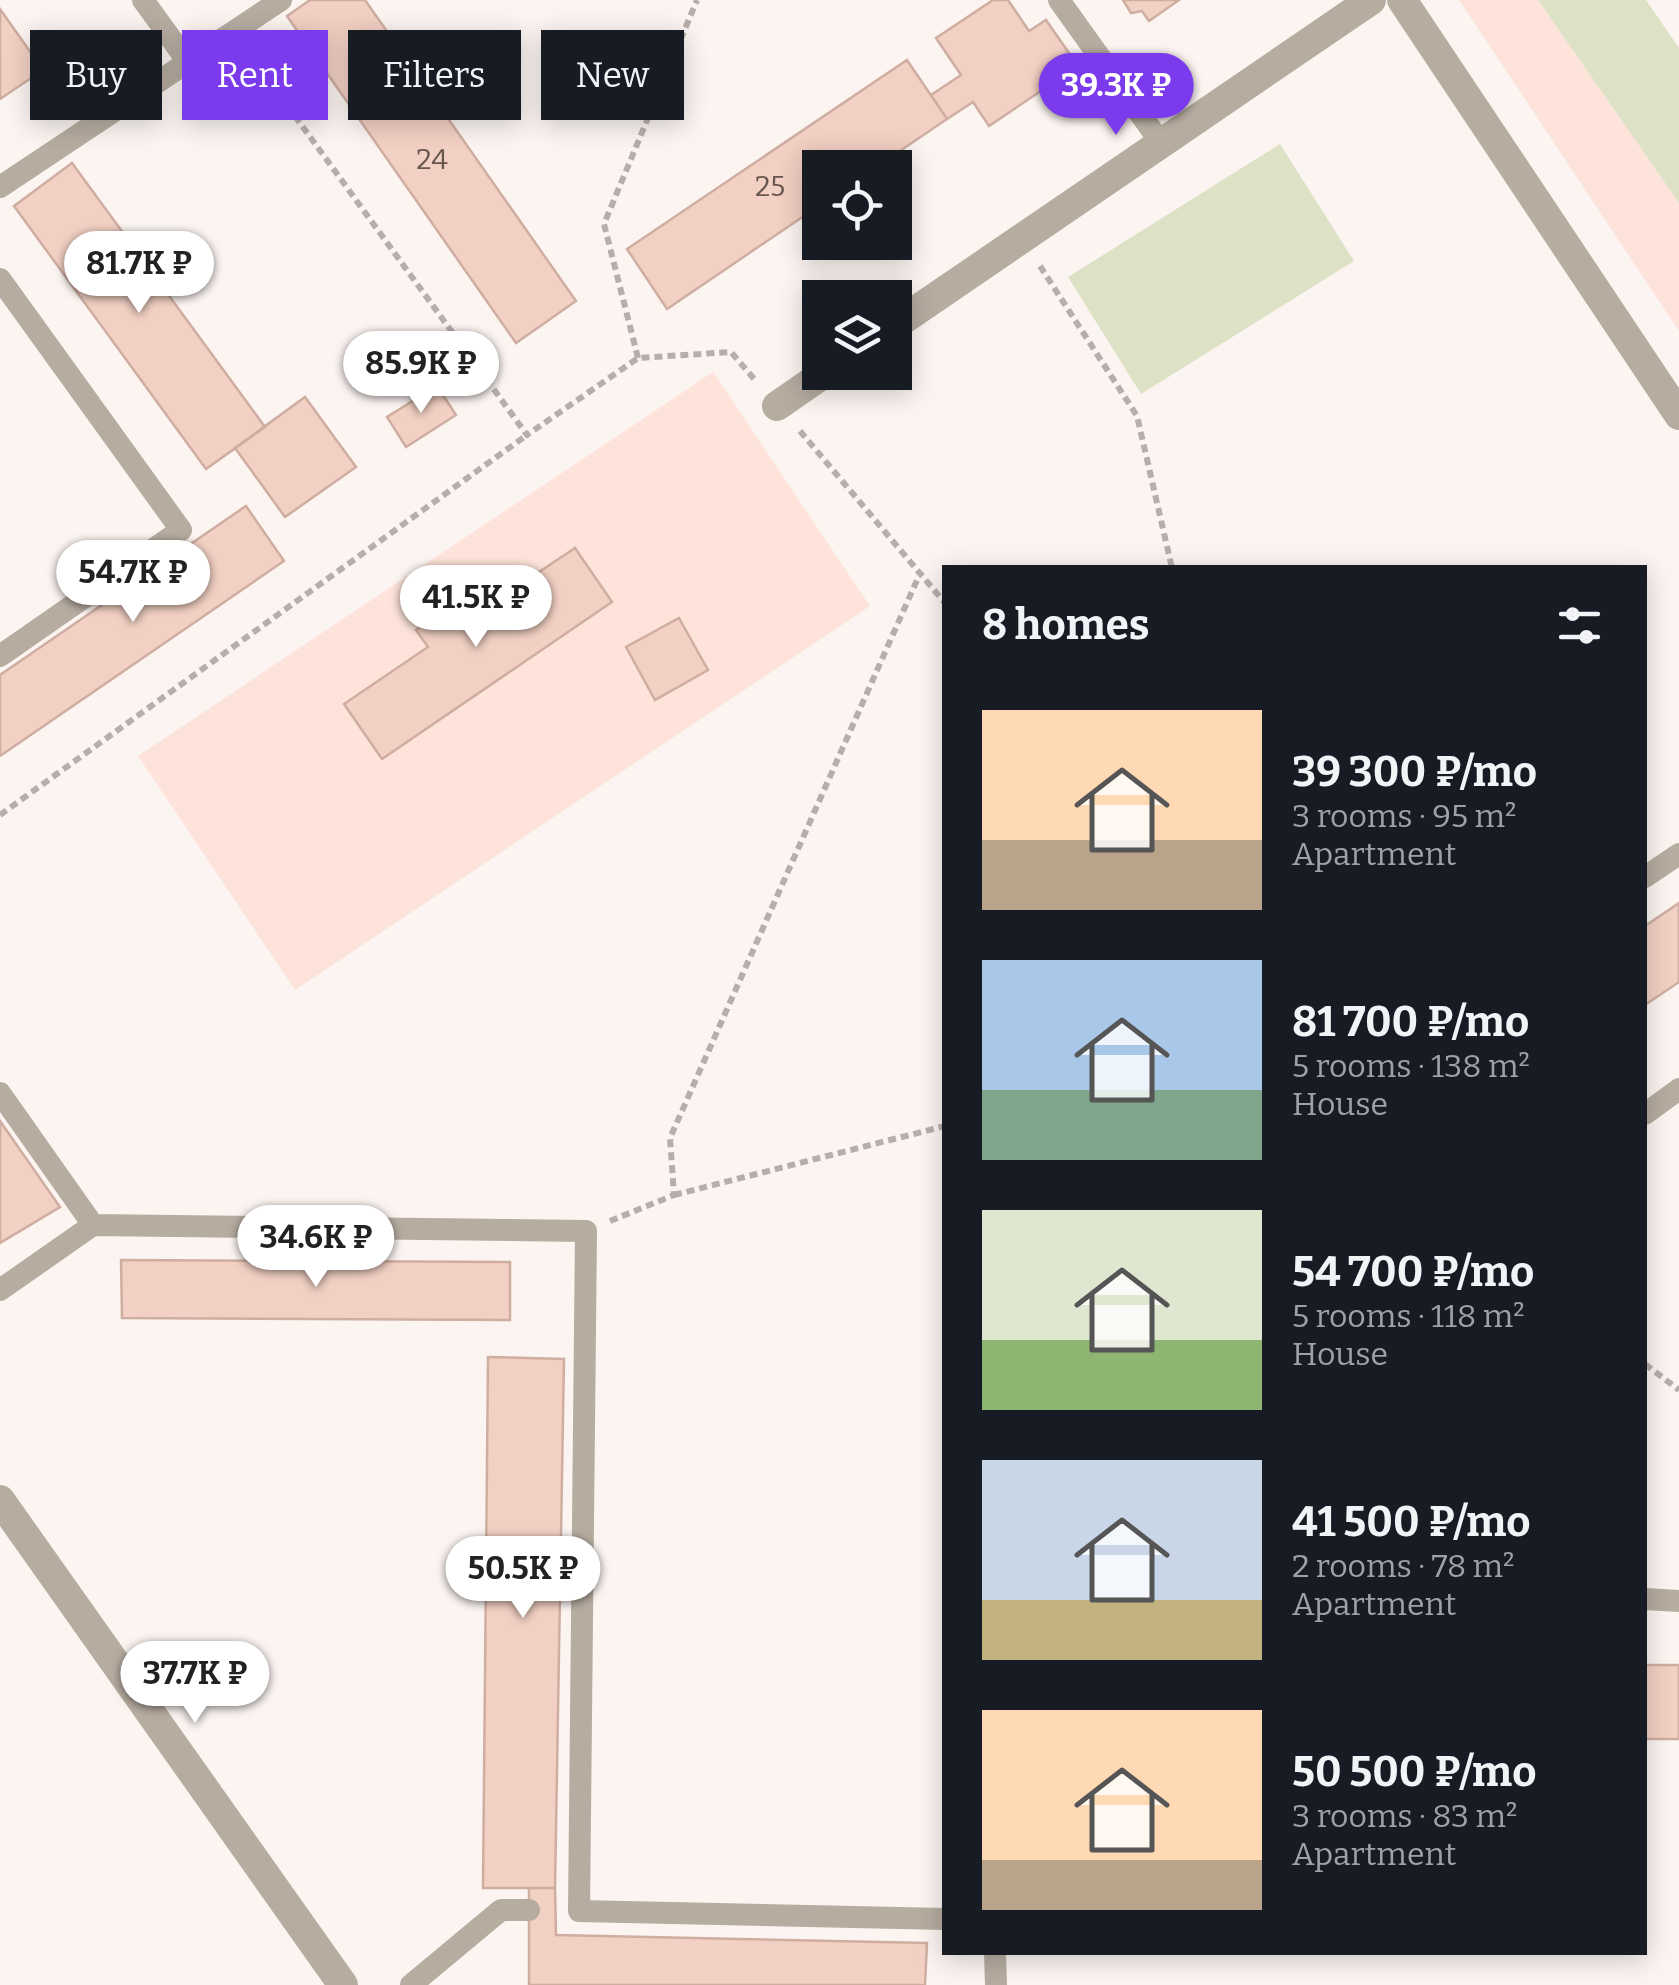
<!DOCTYPE html>
<meta charset="utf-8">
<style>
:root{--surface:#171b24;--page:#20242c;--text:#f1f3f6;--muted:#9ea1a6;--accent:#7c3aed}
body{margin:0;font-family:Bitter,serif;background:var(--page);color:var(--text);height:100vh;display:flex;flex-direction:column;font-size:38px;white-space:nowrap}
*{box-sizing:border-box;margin:0}
p{font-size:32px;color:var(--muted)}
.icon{flex:none;width:55px;height:55px;fill:none;stroke:currentColor;stroke-width:2;stroke-linecap:round;stroke-linejoin:round}
.map{position:relative;flex:1;overflow:hidden}
.panel{position:absolute;left:942px;top:565px;width:705px;height:1390px;display:flex;flex-direction:column;background:var(--surface);border-radius:0px;box-shadow:0 5px 25px #0003}
.panel>*{flex:none}
.top-card{position:absolute;left:30px;top:30px;width:762px;height:90px;display:flex;gap:20px}
.tools{position:absolute;left:802px;top:150px;display:grid;gap:20px}
.tools a{display:grid;place-items:center;width:110px;height:110px;border-radius:0px;background:var(--surface);box-shadow:0 5px 25px #0003;font-size:50px}
.price{position:absolute;translate:-50% -85px;padding:0 22px;border-radius:35px;background:#fff;color:#222;font-size:32px;line-height:65px;filter:drop-shadow(0 2px 5px #0008)}
.price::after{content:'';position:absolute;left:50%;top:60px;width:30px;height:22px;margin-left:-15px;background:inherit;clip-path:polygon(0 0,100% 0,50% 100%)}
.price.on{background:var(--accent);color:#fff}
ul{padding:0;list-style:none}
li{display:flex;align-items:center;gap:30px;height:250px;padding:0 40px}
li span{display:grid;place-items:center;flex:none;width:280px;height:200px;border-radius:0px;color:#555}
li>.icon{margin-inline-start:auto}
span .icon{width:120px;height:120px;fill:#fffc;stroke-width:1}
li b{font-size:42px}
h2{display:flex;justify-content:space-between;align-items:center;height:120px;padding:0 40px;font-size:42px}
.pill{padding:0 35px;border-radius:0px;background:var(--surface);box-shadow:0 5px 25px #0003;font-size:35px;line-height:90px}
.pill.on{background:var(--accent);color:#fff}
.map>svg:first-child{display:block}
.built{fill:#fde3d9}
.green{fill:#dde2c6}
.building{fill:#f2d0c3;stroke:#cfaea1;stroke-width:2.5}
.lines{fill:none;stroke-linecap:round;stroke-linejoin:round}
.path{stroke:#b7aeab;stroke-width:6;stroke-dasharray:8 5;stroke-linecap:butt}
.lane{stroke:#b6aca0;stroke-width:22}
.street{stroke:#b6aca0;stroke-width:30}
.labels{text-anchor:middle;dominant-baseline:central;stroke-width:10;stroke-linejoin:round;paint-order:stroke}
.number-label{font-size:28px;fill:#695650}
</style>
<div class="map">
<svg width="1679" height="1985" viewBox="0 0 1679 1985">
<rect width="100%" height="100%" fill="#fbf4f1"/>
<path class="built" d="M1459,0H1538L1679,203V331Z
M713,372L870,606L295,990L138,756Z"/>
<path class="green" d="M1538,0H1646L1679,48V203Z
M1280,144L1354,261L1141,394L1068,277Z"/>
<path class="building" d="M310,0H365L576,301L516,343L287,16Z
M993,0H1008L1029,31L1046,20L1078,66L989,126L973,102L947,119L931,95L961,75L936,38Z
M1123,0H1179L1149,21L1142,11L1131,13Z
M0,9L43,70L0,99Z
M907,60L947,119L875,168H820V205L667,309L627,249Z
M72,163L265,427L206,469L14,206Z
M437,386L456,415L406,447L387,417Z
M305,397L356,467L285,517L235,448Z
M246,506L284,561L0,756V675Z
M575,548L612,602L382,759L344,704L428,647L416,630L483,585L494,602Z
M679,618L708,670L655,700L626,647Z
M1679,903V982L1645,1005V926Z
M0,1121L60,1207L0,1243Z
M121,1260L510,1262V1320L122,1318Z
M488,1357L564,1359L555,1888H483Z
M1645,1665H1679V1739H1645Z
M529,1888H555L556,1935L927,1943L925,1985H529Z"/>
<g class="lines">
<path class="path" d="M249,53L527,435L638,358L731,352L755,380
M1040,266L1137,416L1172,568
M638,358L604,224L697,0
M800,431L945,603
M0,815L527,435
M674,1195L945,1126
M610,1221L674,1195L670,1138L921,571
M1645,1364L1679,1390"/>
<path class="lane" d="M143,0L188,62
M1059,0L1161,143
M0,187L281,0
M0,279L181,530L0,656
M1645,877L1679,854
M0,1093L93,1225L0,1290
M1645,1114L1679,1089
M93,1225L586,1231L579,1911L945,1919
M1645,1599L1679,1601
M995,1952L996,1985
M411,1985L501,1910H529"/>
<path class="street" d="M1402,0L1679,415
M895,325L1371,0
M777,406L826,372
M0,1500L343,1985"/>
</g>
<g class="labels">
<g class="number-label">
<text x="432" y="159">24</text>
<text x="770" y="186">25</text>
</g>
</g>
</svg>
<div class="tools">
<a><svg class="icon" aria-label="locate" viewBox="0 0 24 24"><circle cx="12" cy="12" r="6"/><path d="M12 2v4M12 18v4M2 12h4M18 12h4"/></svg></a>
<a><svg class="icon" aria-label="layers" viewBox="0 0 24 24"><path d="M12 4l9 5-9 5-9-5zM3 14l9 5 9-5"/></svg></a>
</div>
<b class="price on" style="left:1116px;top:138px">39.3K ₽</b>
<b class="price" style="left:139px;top:316px">81.7K ₽</b>
<b class="price" style="left:421px;top:416px">85.9K ₽</b>
<b class="price" style="left:133px;top:625px">54.7K ₽</b>
<b class="price" style="left:476px;top:650px">41.5K ₽</b>
<b class="price" style="left:316px;top:1290px">34.6K ₽</b>
<b class="price" style="left:523px;top:1621px">50.5K ₽</b>
<b class="price" style="left:195px;top:1726px">37.7K ₽</b>
<div class="top-card">
<a class="pill">Buy</a>
<a class="pill on">Rent</a>
<a class="pill">Filters</a>
<a class="pill">New</a>
</div>
<section class="panel">
<h2>8 homes<svg class="icon" aria-label="filters" viewBox="0 0 24 24"><path d="M4 7h16M4 17h16"/><circle cx="9" cy="7" r="2"/><circle cx="15" cy="17" r="2"/></svg></h2>
<ul>
<li><span style="background:linear-gradient(#ffd9b3 65%,#b9a48a 0)"><svg class="icon" aria-label="home" viewBox="0 0 24 24"><path d="M3 11l9-7 9 7M6 9v11h12V9"/></svg></span><div><b>39 300 ₽/mo</b><p>3 rooms · 95 m²</p><p>Apartment</p></div></li>
<li><span style="background:linear-gradient(#a9c7e8 65%,#7fa58c 0)"><svg class="icon" aria-label="home" viewBox="0 0 24 24"><path d="M3 11l9-7 9 7M6 9v11h12V9"/></svg></span><div><b>81 700 ₽/mo</b><p>5 rooms · 138 m²</p><p>House</p></div></li>
<li><span style="background:linear-gradient(#dfe7d0 65%,#8fb573 0)"><svg class="icon" aria-label="home" viewBox="0 0 24 24"><path d="M3 11l9-7 9 7M6 9v11h12V9"/></svg></span><div><b>54 700 ₽/mo</b><p>5 rooms · 118 m²</p><p>House</p></div></li>
<li><span style="background:linear-gradient(#c9d6e8 70%,#c2b280 0)"><svg class="icon" aria-label="home" viewBox="0 0 24 24"><path d="M3 11l9-7 9 7M6 9v11h12V9"/></svg></span><div><b>41 500 ₽/mo</b><p>2 rooms · 78 m²</p><p>Apartment</p></div></li>
<li><span style="background:linear-gradient(#ffd9b3 75%,#b9a48a 0)"><svg class="icon" aria-label="home" viewBox="0 0 24 24"><path d="M3 11l9-7 9 7M6 9v11h12V9"/></svg></span><div><b>50 500 ₽/mo</b><p>3 rooms · 83 m²</p><p>Apartment</p></div></li>
</ul>
</section>
</div>
